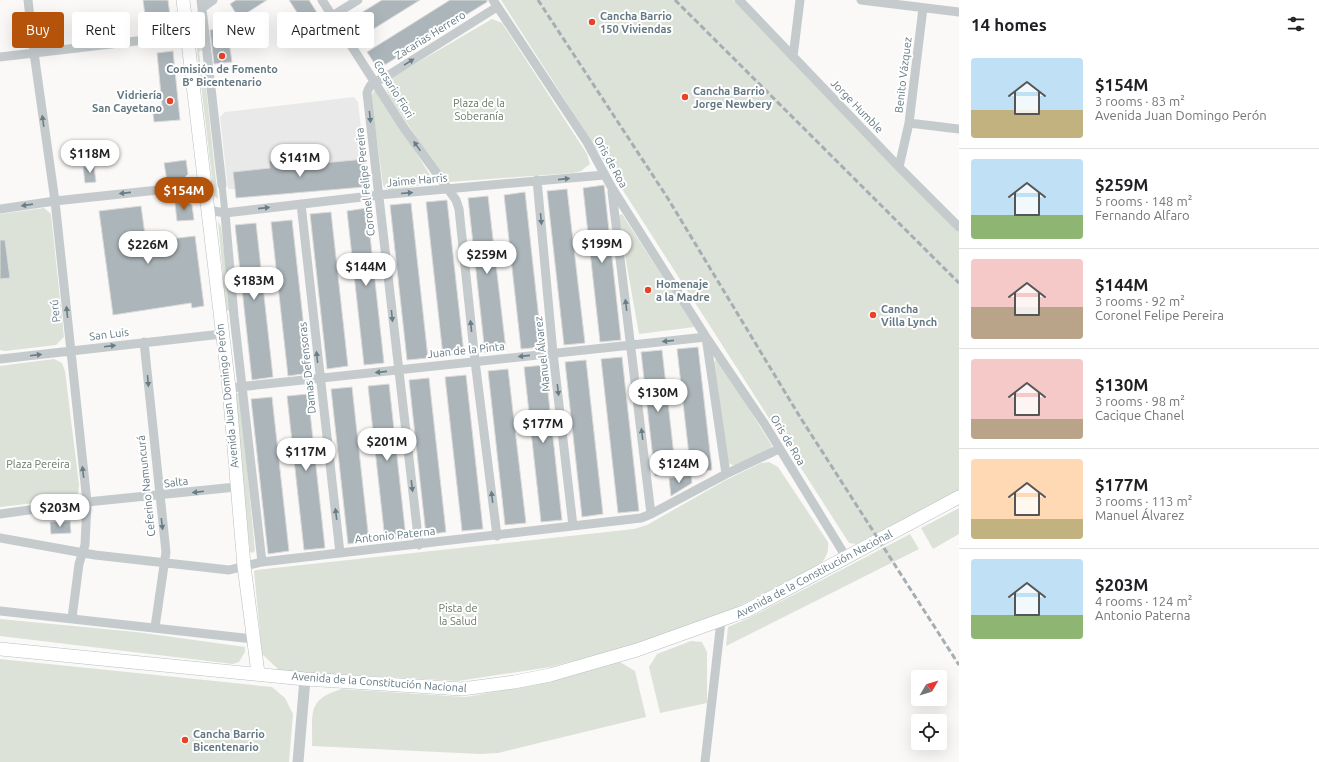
<!DOCTYPE html>
<meta charset="utf-8">
<style>
:root{--surface:#fff;--page:#f2f2f2;--text:#202124;--muted:#757577;--line:#e0e0e0;--accent:#b45309}
body{margin:0;font-family:Ubuntu,sans-serif;background:var(--page);color:var(--text);height:100vh;display:flex;flex-direction:column;font-size:15px;white-space:nowrap}
*{box-sizing:border-box;margin:0}
p{font-size:13px;color:var(--muted)}
.icon{flex:none;width:22px;height:22px;fill:none;stroke:currentColor;stroke-width:2;stroke-linecap:round;stroke-linejoin:round}
.map{position:relative;flex:1;overflow:hidden}
.sheet{display:flex;flex-direction:column;background:var(--surface);width:360px}
.sheet>*{flex:none}
.banner{position:absolute;left:12px;top:12px;width:380px;height:36px;display:flex;gap:8px}
.needle{width:26px;rotate:52deg}
.tools{position:absolute;left:911px;top:670px;display:grid;gap:8px}
.tools a{display:grid;place-items:center;width:36px;height:36px;border-radius:4px;background:var(--surface);box-shadow:0 4px 16px #0002;font-size:20px}
.price{position:absolute;translate:-50% -34px;padding:0 9px;border-radius:14px;background:#fff;color:#222;font-size:13px;line-height:26px;filter:drop-shadow(0 1px 2px #0008)}
.price::after{content:'';position:absolute;left:50%;top:24px;width:12px;height:9px;margin-left:-6px;background:inherit;clip-path:polygon(0 0,100% 0,50% 100%)}
.price.current{background:var(--accent);color:#fff}
ul{padding:0;list-style:none}
li{display:flex;align-items:center;gap:12px;height:100px;padding:0 12px}
li+li{border-top:1px solid var(--line)}
li span{display:grid;place-items:center;flex:none;width:112px;height:80px;border-radius:4px;color:#555}
li>.icon{margin-inline-start:auto}
span .icon{width:48px;height:48px;fill:#fffc;stroke-width:1}
li b{font-size:17px}
h2{display:flex;justify-content:space-between;align-items:center;height:48px;padding:0 12px;font-size:17px}
.pill{padding:0 14px;border-radius:4px;background:var(--surface);box-shadow:0 4px 16px #0002;font-size:14px;line-height:36px}
.pill.current{background:var(--accent);color:#fff}
main{display:flex;flex:1;min-height:0}
.map>svg:first-child{display:block}
.built{fill:#e8e9e8}
.green{fill:#dce2d8}
.building{fill:#acb6ba;stroke:#dcdbd9}
.lines{fill:none;stroke-linecap:round;stroke-linejoin:round}
.secondary-casing{stroke:#b8bfc2;stroke-width:14}
.pedestrian{stroke:#c5cbcd;stroke-width:7}
.minor{stroke:#c5cbcd;stroke-width:9}
.tertiary{stroke:#c5cbcd;stroke-width:11}
.secondary{stroke:#fff;stroke-width:13}
.rail{stroke:#a6aeb3;stroke-width:3;stroke-dasharray:6 3;stroke-linecap:butt}
.oneway{fill:#697d87}
.poi-dot{fill:#e84329;stroke:#fff;stroke-width:1.5}
.labels{text-anchor:middle;dominant-baseline:central;stroke-width:4;stroke-linejoin:round;paint-order:stroke}
.poi-label{font-size:11px;font-weight:bold;fill:#647983;stroke:#fff;text-anchor:start}
.street-label{font-size:11px;fill:#647983;stroke:#fff}
.park-label{font-size:11px;fill:#697a63;stroke:#fff}
</style>
<main>
<div class="map">
<svg width="959" height="762" viewBox="0 0 959 762">
<rect width="100%" height="100%" fill="#faf9f7"/>
<path class="built" d="M354,97L358,102L367,182L364,187L236,198L235,189H228L220,117L225,112Z"/>
<path class="green" d="M501,0H733L959,232V490L856,544L849,543Z
M492,19L502,23L587,154L590,164L581,171L573,173L449,182L442,176L389,96L386,88L391,78Z
M198,39L201,41L202,50L199,52L202,76L205,78L218,199L214,196L196,41Z
M377,90L430,175L428,182L423,185L389,190L385,188L383,185L371,96L374,91Z
M44,208L51,214L64,337L56,345L5,351L0,350V214Z
M622,214L695,327L639,334L618,216Z
M218,221L221,227L231,309L229,311L226,310Z
M54,359L62,363L65,371L79,485L78,494L70,499L0,507V366Z
M715,360L721,363L772,446L770,450L735,466L730,464L727,459L714,364Z
M238,393L240,394L255,551L252,553L250,552L235,394Z
M769,462L778,467L828,542C829,553 826,558 819,566L737,607L635,645L550,667L458,681L280,671L262,654L254,571L256,570L634,529L647,525L726,480L761,463Z
M959,508V534L933,549L921,528Z
M910,534L919,549L726,646L728,627L749,618Z
M0,619L136,632L245,647V652L239,662L233,664L0,636Z
M691,641L702,642L707,652V703L660,713L649,667L657,654Z
M0,659L272,687L285,698L293,714L289,762H0Z
M620,662L635,671L646,717L498,753L480,754L312,746C313,714 306,699 342,689L466,697L552,681Z"/>
<path class="building" d="M143,0H168L171,23L167,28L147,30Z
M236,0H267L239,18L230,4Z
M289,0H309L328,30L314,39Z
M382,0H420L359,38L348,21Z
M450,0H487V2L378,69L367,52Z
M227,28L232,62L214,64L210,30Z
M173,51L180,120L154,122L152,106L162,105L157,53Z
M292,159V166L365,159L367,182L364,187L236,198L233,172L270,168L269,161Z
M186,160L188,174L183,179L167,181L164,163Z
M94,166L96,182L85,183L83,167Z
M604,185L621,340L600,342L583,188Z
M567,189L585,343L564,345L547,191Z
M525,192L542,347L521,349L504,195Z
M488,196L506,350L485,353L468,198Z
M447,200L464,354L443,356L426,202Z
M187,201L192,205L194,220L177,221L175,203Z
M411,203L428,358L407,360L390,205Z
M141,206L146,242L195,236L204,306L192,308L191,303L113,315L99,211Z
M367,208L384,363L364,365L347,211Z
M331,212L348,366L327,369L310,214Z
M292,220L309,373L288,376L271,222Z
M256,223L273,377L252,380L235,225Z
M0,240H5L10,278L0,279Z
M698,347L712,470L691,473L677,349Z
M662,350L676,473L655,476L641,352Z
M622,357L639,511L618,513L601,359Z
M586,360L603,514L582,517L565,362Z
M545,365L562,520L541,522L524,367Z
M508,369L526,523L505,525L488,371Z
M466,375L483,529L462,531L445,377Z
M429,378L446,532L426,535L409,380Z
M389,384L406,538L385,540L368,386Z
M352,387L369,541L348,544L331,389Z
M308,394L325,548L304,550L287,396Z
M272,397L289,551L268,554L251,399Z
M691,475L692,483L671,496L669,478Z
M70,521L71,533L51,534L50,522Z"/>
<g class="lines">
<g class="secondary-casing">
<path id="secondary" d="M183,0L229,388L244,566L258,673
M0,649L305,679L462,689L514,682L550,675L637,650L746,611L959,497"/>
</g>
<path class="pedestrian" d="M222,185L225,213"/>
<path class="minor" d="M28,0L34,53L55,201L87,502L85,545L79,564L72,618
M201,0L222,185
M322,0L404,128L456,200L459,209L475,361L497,536
M493,0L587,142L612,188L706,337L764,423L846,557
M739,0L899,167L959,227
M861,0L959,12
M202,8L213,0
M332,16L358,0
M0,57L179,36L204,30
M793,57L800,0
M909,123L959,129
M899,167L909,123L923,8
M537,180L553,353L573,526
M612,192L651,514
M301,204L340,553
M0,209L55,201L205,185
M208,210L225,213L379,195L604,175
M225,213L234,316L262,562
M144,342L166,552L155,627
M0,359L222,334
M229,388L706,337L726,474
M0,514L87,502L236,487
M0,538L95,555L229,570L262,562L641,518L651,514L726,474L779,449
M419,545L367,93C370,83 375,81 384,78L497,7
M0,611L253,639
M705,762L721,621"/>
<path class="tertiary" d="M298,762L305,679"/>
<use href="#secondary" class="secondary"/>
<path class="rail" d="M538,0L667,197L800,417L959,665
M675,0L959,283"/>
</g>
<defs><path id="oneway-solid" d="M-6-.8H1V-3.2L6.5 0L1 3.2V.8H-6Z"/></defs>
<g class="oneway">
<use href="#oneway-solid" transform="translate(409 62) rotate(-32)"/>
<use href="#oneway-solid" transform="translate(370 117) rotate(84)"/>
<use href="#oneway-solid" transform="translate(43 121) rotate(-98)"/>
<use href="#oneway-solid" transform="translate(417 146) rotate(-125)"/>
<use href="#oneway-solid" transform="translate(564 179) rotate(-6)"/>
<use href="#oneway-solid" transform="translate(125 193) rotate(174)"/>
<use href="#oneway-solid" transform="translate(407 193) rotate(-5)"/>
<use href="#oneway-solid" transform="translate(27 205) rotate(172)"/>
<use href="#oneway-solid" transform="translate(264 208) rotate(-6)"/>
<use href="#oneway-solid" transform="translate(541 219) rotate(85)"/>
<use href="#oneway-solid" transform="translate(626 305) rotate(-97)"/>
<use href="#oneway-solid" transform="translate(67 312) rotate(-96)"/>
<use href="#oneway-solid" transform="translate(392 316) rotate(84)"/>
<use href="#oneway-solid" transform="translate(471 326) rotate(-96)"/>
<use href="#oneway-solid" transform="translate(668 341) rotate(174)"/>
<use href="#oneway-solid" transform="translate(110 346) rotate(-7)"/>
<use href="#oneway-solid" transform="translate(36 355) rotate(-7)"/>
<use href="#oneway-solid" transform="translate(524 356) rotate(174)"/>
<use href="#oneway-solid" transform="translate(317 357) rotate(-96)"/>
<use href="#oneway-solid" transform="translate(381 372) rotate(174)"/>
<use href="#oneway-solid" transform="translate(148 381) rotate(85)"/>
<use href="#oneway-solid" transform="translate(558 390) rotate(83)"/>
<use href="#oneway-solid" transform="translate(642 434) rotate(-97)"/>
<use href="#oneway-solid" transform="translate(83 472) rotate(-97)"/>
<use href="#oneway-solid" transform="translate(412 486) rotate(83)"/>
<use href="#oneway-solid" transform="translate(198 492) rotate(173)"/>
<use href="#oneway-solid" transform="translate(492 497) rotate(-97)"/>
<use href="#oneway-solid" transform="translate(336 514) rotate(-97)"/>
<use href="#oneway-solid" transform="translate(162 524) rotate(83)"/>
</g>
<g class="poi-dot">
<circle cx="592" cy="22" r="4"/>
<circle cx="222" cy="56" r="4"/>
<circle cx="685" cy="97" r="4"/>
<circle cx="170" cy="101" r="4"/>
<circle cx="648" cy="290" r="4"/>
<circle cx="873" cy="315" r="4"/>
<circle cx="185" cy="740" r="4"/>
</g>
<g class="labels">
<g class="poi-label">
<text x="600" y="16">Cancha Barrio<tspan x="600" dy="13">150 Viviendas</tspan></text>
<text x="222" y="69" text-anchor="middle">Comisión de Fomento<tspan x="222" dy="13">B° Bicentenario</tspan></text>
<text x="693" y="91">Cancha Barrio<tspan x="693" dy="13">Jorge Newbery</tspan></text>
<text x="162" y="95" text-anchor="end">Vidriería<tspan x="162" dy="13">San Cayetano</tspan></text>
<text x="656" y="284">Homenaje<tspan x="656" dy="13">a la Madre</tspan></text>
<text x="881" y="309">Cancha<tspan x="881" dy="13">Villa Lynch</tspan></text>
<text x="193" y="734">Cancha Barrio<tspan x="193" dy="13">Bicentenario</tspan></text>
</g>
<g class="street-label">
<text transform="translate(430 35) rotate(-32)">Zacarias Herrero</text>
<text transform="translate(903 75) rotate(-83)">Benito Vázquez</text>
<text transform="translate(394 89) rotate(58)">Corsario Fiori</text>
<text transform="translate(857 106) rotate(46)">Jorge Humble</text>
<text transform="translate(611 162) rotate(61)">Oris de Roa</text>
<text transform="translate(417 180) rotate(-5)">Jaime Harris</text>
<text transform="translate(365 182) rotate(-96)">Coronel Felipe Pereira</text>
<text transform="translate(55 311) rotate(-96)">Perú</text>
<text transform="translate(109 334) rotate(-7)">San Luis</text>
<text transform="translate(466 350) rotate(-6)">Juan de la Pinta</text>
<text transform="translate(542 354) rotate(-96)">Manuel Álvarez</text>
<text transform="translate(307 368) rotate(-96)">Damas Defensoras</text>
<text transform="translate(227 396) rotate(-96)">Avenida Juan Domingo Perón</text>
<text transform="translate(788 440) rotate(59)">Oris de Roa</text>
<text transform="translate(176 482) rotate(-7)">Salta</text>
<text transform="translate(146 486) rotate(-96)">Ceferino Namuncurá</text>
<text transform="translate(395 535) rotate(-6)">Antonio Paterna</text>
<text transform="translate(814 574) rotate(-28)">Avenida de la Constitución Nacional</text>
<text transform="translate(379 682) rotate(4)">Avenida de la Constitución Nacional</text>
</g>
<g class="park-label">
<text x="479" y="103">Plaza de la<tspan x="479" dy="13">Soberanía</tspan></text>
<text x="38" y="464">Plaza Pereira</text>
<text x="458" y="608">Pista de<tspan x="458" dy="13">la Salud</tspan></text>
</g>
</g>
</svg>
<div class="tools">
<a><svg class="needle" viewBox="-14 -14 28 28"><path d="M0-13l5 13h-10z" fill="#e53935"/><path d="M0 13l5-13h-10z" fill="#757577"/></svg></a>
<a><svg class="icon" aria-label="locate" viewBox="0 0 24 24"><circle cx="12" cy="12" r="6"/><path d="M12 2v4M12 18v4M2 12h4M18 12h4"/></svg></a>
</div>
<b class="price" style="left:90px;top:174px">$118M</b>
<b class="price" style="left:300px;top:178px">$141M</b>
<b class="price current" style="left:184px;top:211px">$154M</b>
<b class="price" style="left:602px;top:264px">$199M</b>
<b class="price" style="left:148px;top:265px">$226M</b>
<b class="price" style="left:487px;top:275px">$259M</b>
<b class="price" style="left:366px;top:287px">$144M</b>
<b class="price" style="left:254px;top:301px">$183M</b>
<b class="price" style="left:658px;top:413px">$130M</b>
<b class="price" style="left:543px;top:444px">$177M</b>
<b class="price" style="left:387px;top:462px">$201M</b>
<b class="price" style="left:306px;top:472px">$117M</b>
<b class="price" style="left:679px;top:484px">$124M</b>
<b class="price" style="left:60px;top:528px">$203M</b>
<div class="banner">
<a class="pill current">Buy</a>
<a class="pill">Rent</a>
<a class="pill">Filters</a>
<a class="pill">New</a>
<a class="pill">Apartment</a>
</div>
</div>
<section class="sheet">
<h2>14 homes<svg class="icon" aria-label="filters" viewBox="0 0 24 24"><path d="M4 7h16M4 17h16"/><circle cx="9" cy="7" r="2"/><circle cx="15" cy="17" r="2"/></svg></h2>
<ul>
<li><span style="background:linear-gradient(#bfe0f5 65%,#c2b280 0)"><svg class="icon" aria-label="home" viewBox="0 0 24 24"><path d="M3 11l9-7 9 7M6 9v11h12V9"/></svg></span><div><b>$154M</b><p>3 rooms · 83 m²</p><p>Avenida Juan Domingo Perón</p></div></li>
<li><span style="background:linear-gradient(#bfe0f5 70%,#8fb573 0)"><svg class="icon" aria-label="home" viewBox="0 0 24 24"><path d="M3 11l9-7 9 7M6 9v11h12V9"/></svg></span><div><b>$259M</b><p>5 rooms · 148 m²</p><p>Fernando Alfaro</p></div></li>
<li><span style="background:linear-gradient(#f6c9c9 60%,#b9a48a 0)"><svg class="icon" aria-label="home" viewBox="0 0 24 24"><path d="M3 11l9-7 9 7M6 9v11h12V9"/></svg></span><div><b>$144M</b><p>3 rooms · 92 m²</p><p>Coronel Felipe Pereira</p></div></li>
<li><span style="background:linear-gradient(#f6c9c9 75%,#b9a48a 0)"><svg class="icon" aria-label="home" viewBox="0 0 24 24"><path d="M3 11l9-7 9 7M6 9v11h12V9"/></svg></span><div><b>$130M</b><p>3 rooms · 98 m²</p><p>Cacique Chanel</p></div></li>
<li><span style="background:linear-gradient(#ffd9b3 75%,#c2b280 0)"><svg class="icon" aria-label="home" viewBox="0 0 24 24"><path d="M3 11l9-7 9 7M6 9v11h12V9"/></svg></span><div><b>$177M</b><p>3 rooms · 113 m²</p><p>Manuel Álvarez</p></div></li>
<li><span style="background:linear-gradient(#bfe0f5 70%,#8fb573 0)"><svg class="icon" aria-label="home" viewBox="0 0 24 24"><path d="M3 11l9-7 9 7M6 9v11h12V9"/></svg></span><div><b>$203M</b><p>4 rooms · 124 m²</p><p>Antonio Paterna</p></div></li>
</ul>
</section>
</main>
